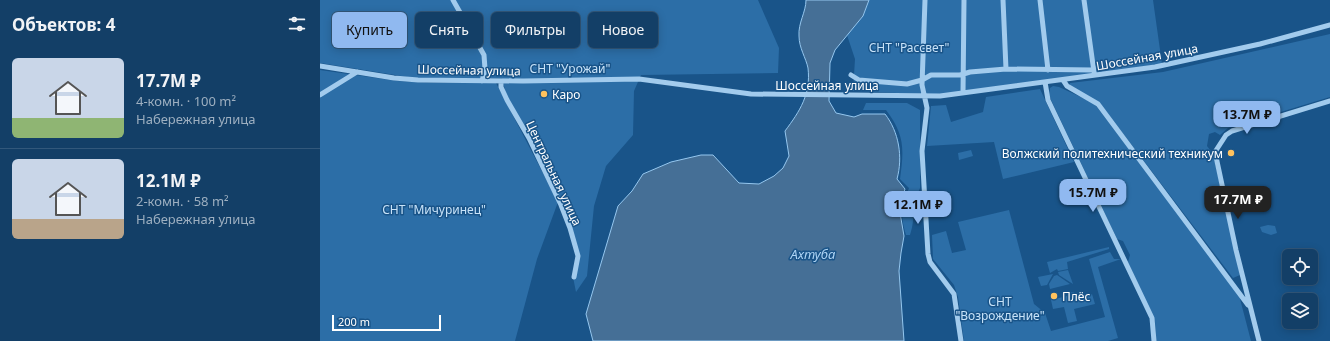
<!DOCTYPE html>
<html lang="ru">
<meta charset="utf-8">
<style>
:root{--surface:#133f67;--page:#204a70;--text:#f1f3f6;--muted:#9dafc0;--line:#32587b;--accent:#90b9f0}
body{margin:0;font-family:"Noto Sans",sans-serif;background:var(--page);color:var(--text);height:100vh;display:flex;flex-direction:column;font-size:15px;white-space:nowrap}
*{box-sizing:border-box;margin:0}
p{font-size:13px;color:var(--muted)}
.icon{flex:none;width:22px;height:22px;fill:none;stroke:currentColor;stroke-width:2;stroke-linecap:round;stroke-linejoin:round}
.map{position:relative;flex:1;overflow:hidden}
.side{display:flex;flex-direction:column;background:var(--surface);width:320px}
.side>*{flex:none}
.hud{position:absolute;left:12px;top:12px;width:380px;height:36px;display:flex;gap:8px}
.tools{position:absolute;left:962px;top:249px;display:grid;gap:8px}
.tools a{display:grid;place-items:center;width:36px;height:36px;border-radius:6px;background:var(--surface);box-shadow:0 2px 10px #0003,0 0 0 1px var(--line);font-size:20px}
.scale{position:absolute;left:12px;bottom:10px;width:109px;box-sizing:border-box;padding-left:4px;border:2px solid #fff;border-top:0;font-size:11px;line-height:14px;white-space:nowrap;color:#fff;-webkit-text-stroke:3px #195489;paint-order:stroke}
.price{position:absolute;translate:-50% -34px;padding:0 9px;border-radius:8px;background:var(--accent);color:#111;font-size:13px;line-height:26px;filter:drop-shadow(0 1px 2px #0008)}
.price::after{content:'';position:absolute;left:50%;top:24px;width:12px;height:9px;margin-left:-6px;background:inherit;clip-path:polygon(0 0,100% 0,50% 100%)}
.price.current{background:#222;color:#fff}
ul{padding:0;list-style:none}
li{display:flex;align-items:center;gap:12px;height:100px;padding:0 12px}
li+li{border-top:1px solid var(--line)}
li span{display:grid;place-items:center;flex:none;width:112px;height:80px;border-radius:6px;color:#555}
li>.icon{margin-inline-start:auto}
span .icon{width:48px;height:48px;fill:#fffc;stroke-width:1}
li b{font-size:17px}
h2{display:flex;justify-content:space-between;align-items:center;height:48px;padding:0 12px;font-size:17px}
.chip{padding:0 14px;border-radius:6px;background:var(--surface);box-shadow:0 2px 10px #0003,0 0 0 1px var(--line);font-size:14px;line-height:36px}
.chip.current{background:var(--accent);color:#111}
main{display:flex;flex:1;min-height:0}
.map>svg:first-child{display:block}
.green{fill:#2c6ea7}
.water{fill:#456f96;stroke:#95c7ef}
.lines{fill:none;stroke-linecap:round;stroke-linejoin:round}
.minor{stroke:#a2cbed;stroke-width:5}
.poi-dot{fill:#ffc25e;stroke:#195489;stroke-width:1.5}
.labels{text-anchor:middle;dominant-baseline:central;stroke-width:3;stroke-linejoin:round;paint-order:stroke}
.park-label{font-size:12px;fill:#c8e3f9;stroke:#195489}
.street-label{font-size:12px;fill:#fff;stroke:#195489}
.poi-label{font-size:12px;fill:#fff;stroke:#195489;text-anchor:start}
.water-label{font-size:13px;font-style:italic;fill:#aed4f4;stroke:#195489}
</style>
<main>
<section class="side">
<h2>Объектов: 4<svg class="icon" aria-label="filters" viewBox="0 0 24 24"><path d="M4 7h16M4 17h16"/><circle cx="9" cy="7" r="2"/><circle cx="15" cy="17" r="2"/></svg></h2>
<ul>
<li><span style="background:linear-gradient(#c9d6e8 75%,#8fb573 0)"><svg class="icon" aria-label="home" viewBox="0 0 24 24"><path d="M3 11l9-7 9 7M6 9v11h12V9"/></svg></span><div><b>17.7M ₽</b><p>4-комн. · 100 m²</p><p>Набережная улица</p></div></li>
<li><span style="background:linear-gradient(#c9d6e8 75%,#b9a48a 0)"><svg class="icon" aria-label="home" viewBox="0 0 24 24"><path d="M3 11l9-7 9 7M6 9v11h12V9"/></svg></span><div><b>12.1M ₽</b><p>2-комн. · 58 m²</p><p>Набережная улица</p></div></li>
</ul>
</section>
<div class="map">
<svg width="1010" height="341" viewBox="0 0 1010 341">
<rect width="100%" height="100%" fill="#195489"/>
<path class="green" d="M0,0H438L459,48L458,73L321,75L314,91L313,135L286,166L274,206L267,276L256,292L253,277L258,256L253,231L186,94L182,78H94L0,63Z
M549,0H833L842,64L621,95L533,91L535,59L527,35L543,16Z
M1010,34V97L908,128L900,135L895,132L889,134L887,146L893,154L920,275L913,278L779,102L750,87V83L843,72Z
M0,70L78,81L108,83H176L238,202L217,259L195,341H0Z
M733,86L739,87L774,103L919,295L931,341H836L835,322L808,262L810,255L803,241L797,239L731,100L729,95L730,88Z
M720,89L754,162L683,179L674,142L607,146L611,106L626,105L631,122L663,112L666,97Z
M546,103H587L600,110V188C591,208 596,217 590,235H586C580,214 581,207 589,188L580,179C584,149 585,135 566,110H543Z
M651,150L653,156L639,160L638,153Z
M689,210L714,304L725,313L731,331L785,317L769,259L790,252L794,259H801L778,267L798,338L788,341H644L638,297L634,285L613,259L612,235L626,231L632,253L646,250L638,222Z
M948,225L955,226L957,233L951,235L942,232L940,227Z
M789,247V249L747,262L748,269L738,271L737,269L730,273L727,262Z
M748,270L753,284L739,275L738,272Z
M733,274L727,285L721,286L718,277Z
M737,275L750,284L730,289L729,284L734,276Z
M751,292H754L756,298L772,294L775,304L754,309L757,321L748,323L744,307L733,309L731,300L751,295Z"/>
<path class="water" d="M486,0H549L543,16L515,50L510,63L509,101L516,113L534,117L542,114H565C579,132 583,157 577,179L585,189L579,207L584,236L581,253L579,271L584,341H273L266,314L298,206L312,191L323,174L351,162L381,155H393L419,183L439,184L454,176L463,168L469,156L465,131C480,111 491,94 488,68C486,58 479,48 479,36C478,23 486,12 486,0Z"/>
<g class="lines">
<path class="minor" d="M133,0L164,55L165,69L162,81
M605,0L602,85L607,108L602,151L608,254L610,262L634,294L641,341
M683,0L686,69
M720,0L728,70
M764,0L774,72
M0,66L74,78L98,80L203,81L319,79L431,94L620,96L835,67L940,44L1010,25
M531,75L539,80L587,84L602,80L611,75H640L650,72L686,69L773,70
M743,80L747,86L778,104L928,305
M181,81V87L187,100L209,138L241,205L250,228L258,256L254,277
M725,82L728,100L832,318L834,341
M643,93L644,0
M0,95L37,72
M939,341L916,250L895,152L906,135L912,131L1010,101"/>
</g>
<g class="poi-dot">
<circle cx="224" cy="94" r="4"/>
<circle cx="911" cy="153" r="4"/>
<circle cx="734" cy="296" r="4"/>
</g>
<g class="labels">
<g class="park-label">
<text x="589" y="47">СНТ "Рассвет"</text>
<text x="250" y="68">СНТ "Урожай"</text>
<text x="114" y="209">СНТ "Мичуринец"</text>
<text x="680" y="301">СНТ<tspan x="680" dy="14">"Возрождение"</tspan></text>
</g>
<g class="street-label">
<text transform="translate(827 57) rotate(-10)">Шоссейная улица</text>
<text transform="translate(149 70) rotate(1)">Шоссейная улица</text>
<text x="507" y="85">Шоссейная улица</text>
<text transform="translate(234 173) rotate(65)">Центральная улица</text>
</g>
<g class="poi-label">
<text x="232" y="94">Каро</text>
<text x="903" y="153" text-anchor="end">Волжский политехнический техникум</text>
<text x="742" y="296">Плёс</text>
</g>
<g class="water-label">
<text x="493" y="254">Ахтуба</text>
</g>
</g>
</svg>
<div class="tools">
<a><svg class="icon" aria-label="locate" viewBox="0 0 24 24"><circle cx="12" cy="12" r="6"/><path d="M12 2v4M12 18v4M2 12h4M18 12h4"/></svg></a>
<a><svg class="icon" aria-label="layers" viewBox="0 0 24 24"><path d="M12 4l9 5-9 5-9-5zM3 14l9 5 9-5"/></svg></a>
</div>
<div class="scale">200 m</div>
<b class="price" style="left:927px;top:135px">13.7M ₽</b>
<b class="price" style="left:773px;top:213px">15.7M ₽</b>
<b class="price current" style="left:918px;top:220px">17.7M ₽</b>
<b class="price" style="left:598px;top:225px">12.1M ₽</b>
<div class="hud">
<a class="chip current">Купить</a>
<a class="chip">Снять</a>
<a class="chip">Фильтры</a>
<a class="chip">Новое</a>
</div>
</div>
</main>
